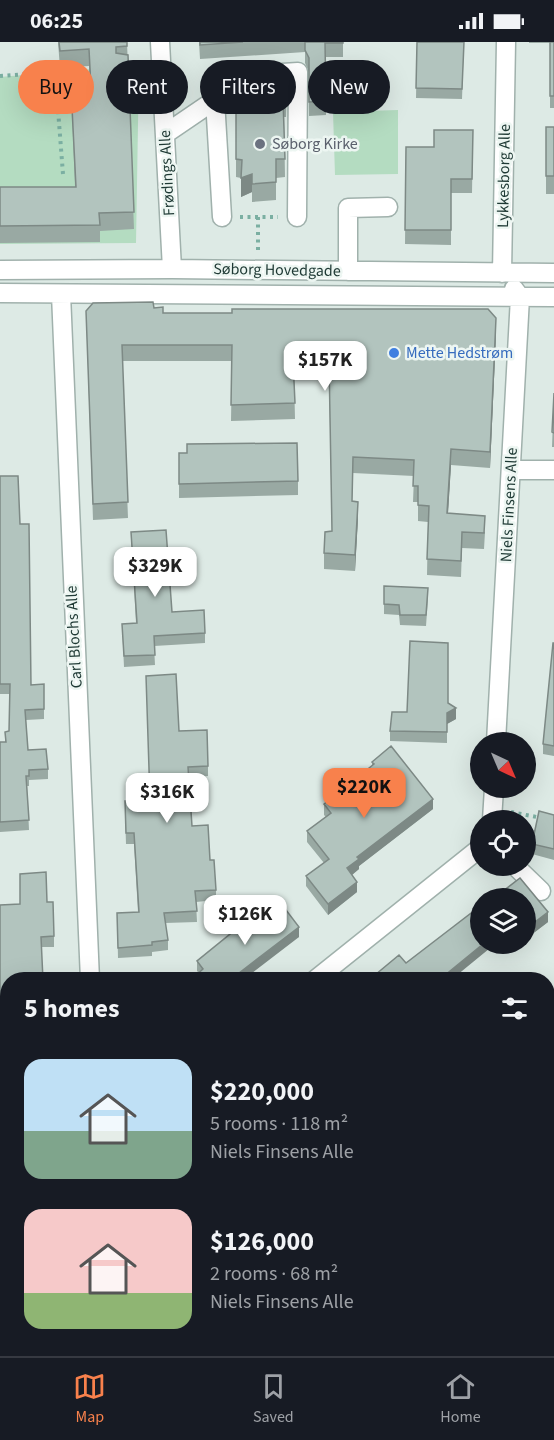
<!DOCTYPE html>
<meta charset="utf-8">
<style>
:root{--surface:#171b24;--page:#242831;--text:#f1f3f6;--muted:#9ea1a6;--line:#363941;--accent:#f8814c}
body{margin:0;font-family:"Source Sans 3",sans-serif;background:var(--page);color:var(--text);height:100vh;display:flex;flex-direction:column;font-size:22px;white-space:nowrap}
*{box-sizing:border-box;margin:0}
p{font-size:20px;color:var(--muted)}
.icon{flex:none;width:33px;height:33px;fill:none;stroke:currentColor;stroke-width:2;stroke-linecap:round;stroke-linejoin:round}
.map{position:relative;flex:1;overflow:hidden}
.side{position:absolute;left:0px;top:930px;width:555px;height:384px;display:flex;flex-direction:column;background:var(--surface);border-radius:24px 24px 0 0;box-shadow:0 6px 24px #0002}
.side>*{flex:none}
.banner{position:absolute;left:18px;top:18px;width:519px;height:54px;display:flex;gap:12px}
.needle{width:39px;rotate:136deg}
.fabs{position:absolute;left:470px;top:690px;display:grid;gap:12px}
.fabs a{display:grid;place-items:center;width:66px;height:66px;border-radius:50%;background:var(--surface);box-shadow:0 6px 24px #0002;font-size:30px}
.price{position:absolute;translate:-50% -51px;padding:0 14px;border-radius:12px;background:#fff;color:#222;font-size:20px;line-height:39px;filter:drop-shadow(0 2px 3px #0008)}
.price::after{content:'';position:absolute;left:50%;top:36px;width:18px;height:14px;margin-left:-9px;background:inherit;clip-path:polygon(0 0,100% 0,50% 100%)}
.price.active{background:var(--accent);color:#111}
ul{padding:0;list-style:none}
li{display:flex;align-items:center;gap:18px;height:150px;padding:0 24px}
li span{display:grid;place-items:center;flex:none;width:168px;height:120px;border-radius:18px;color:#555}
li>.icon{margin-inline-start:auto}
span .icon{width:72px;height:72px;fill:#fffc;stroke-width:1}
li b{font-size:26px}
h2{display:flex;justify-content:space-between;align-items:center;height:72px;padding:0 24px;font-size:26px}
.pill{padding:0 21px;border-radius:27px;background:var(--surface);box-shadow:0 6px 24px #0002;font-size:21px;line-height:54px}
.pill.active{background:var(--accent);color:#111}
.status{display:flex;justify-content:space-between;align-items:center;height:42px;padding:0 30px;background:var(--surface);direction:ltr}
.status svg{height:16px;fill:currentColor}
.tab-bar{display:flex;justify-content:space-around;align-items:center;height:84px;border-top:2px solid var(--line);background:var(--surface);font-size:16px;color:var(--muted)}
.tab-bar a{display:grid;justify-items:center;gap:3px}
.tab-bar .active{color:var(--accent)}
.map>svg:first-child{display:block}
.green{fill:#b4dcc1}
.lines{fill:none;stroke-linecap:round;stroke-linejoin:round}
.minor-casing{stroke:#a0b1ac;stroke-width:21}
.path{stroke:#7bafa2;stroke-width:4;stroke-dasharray:3 4.5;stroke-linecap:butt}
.minor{stroke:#fff;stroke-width:18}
.wall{fill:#99a9a3}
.shaded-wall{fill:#7d8985}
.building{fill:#b2c4be;stroke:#7d8985;stroke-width:1.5}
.worship-dot{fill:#6b7280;stroke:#edf6f2;stroke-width:2}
.shop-dot{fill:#3f7fe0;stroke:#edf6f2;stroke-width:2}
.labels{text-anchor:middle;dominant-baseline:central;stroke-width:5;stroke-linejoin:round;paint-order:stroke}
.worship-label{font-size:16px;fill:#5b616d;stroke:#edf6f2;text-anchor:start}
.street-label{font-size:16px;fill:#1e3934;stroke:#edf6f2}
.shop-label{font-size:16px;fill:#366cbe;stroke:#edf6f2;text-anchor:start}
</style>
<div class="status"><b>06:25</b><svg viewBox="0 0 49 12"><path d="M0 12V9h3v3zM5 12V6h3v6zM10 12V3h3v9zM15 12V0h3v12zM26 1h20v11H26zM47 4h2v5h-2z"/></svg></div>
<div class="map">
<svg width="554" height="1314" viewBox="0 0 554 1314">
<rect width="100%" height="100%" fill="#ddeae5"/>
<path class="green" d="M139,23L136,201L0,202V35Z
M398,68V132L335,133L333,70Z"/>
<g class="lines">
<g class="minor-casing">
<path id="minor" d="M160,0L172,227
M215,58L222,175
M165,92L215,58L216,35L298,30L297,175
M0,228L172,227L554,231
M348,229V166L388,165
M502,231L506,0
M0,251L554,255
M61,252L90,938
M511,428H554
M496,700L520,255L514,247
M492,778L494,746
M515,824L541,849
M315,938L480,806
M0,1168L8,1167
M548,1269L554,1264
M83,1306L87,1314
M541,1306L547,1314
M489,1314L499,1306"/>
</g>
<path class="path" d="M0,34L45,31L46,43L56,42
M126,39L143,38
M63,132L56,42L95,40
M240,175H278
M258,175V210
M511,770L542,776"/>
<use href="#minor" class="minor"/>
</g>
<path class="wall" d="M58,0H127L134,187L100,189V200L0,201V145H75L71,46H90L89,24L60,26Z
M199,0H343V15H326V73L309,74V30L305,21V10L200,17Z
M417,0H464L462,57L416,56Z
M529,0H554V66H550V1H529Z
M287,30L286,75H284L285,135L276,136V158L252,160V150L241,155V136L236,135V49L239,50L275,31Z
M546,85H554V152H546Z
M473,88L472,151H451V203L405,202L406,105H434Z
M154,266L163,271L496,292L490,426L451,423L448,471L485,490L484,507L462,506L461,535L427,533L428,480L418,479V460H413L414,434L353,431L352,459L358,476L355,529L324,527V511L332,489L329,334H294L295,377L231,379L232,319H122L128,476L93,478L86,269Z
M554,351V405H552Z
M179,411L298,439V453L179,456Z
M0,434L20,482L31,643L44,642V677L26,678L28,708L48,727V737L29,738V744H27L29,788L0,790V700H5V690L9,689L10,652H0Z
M131,490L172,570L205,591V601L154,604L155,623L124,625L122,582L136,581Z
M384,544L428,556L426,584L400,583L399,573L384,572Z
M554,601V714L543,712V702Z
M448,661L456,677L447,682V701L390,699V689L407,670Z
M179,689L208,724V734L189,736L192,784L210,818L216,848V858L196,860L197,880L165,881L168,898V908L152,910V914L118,916L117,871L138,870L134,802H126L125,770L150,758Z
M372,720L433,767L359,824V827L352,833L357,850L328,873L306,844V834L324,821L307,800V789L326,775L324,773V762L372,724Z
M554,773V818L532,812V802Z
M525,856L548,880L531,893L525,885Z
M47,860L54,894V905H41L8,938V1045L0,1044V863Z
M263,880L299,895L199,931L197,929V919Z
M326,1306H357L363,1314H332Z"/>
<path class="shaded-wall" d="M252,132V150L241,155V136Z
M496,276V292L490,426V410Z
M451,407V423L447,487V471Z
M358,460V476L355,529V513Z
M456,666V677L447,682V701V671Z
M433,757V767L359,824V827L347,837V826L357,815Z
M357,840V850L328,873V862Z
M548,870V880L531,893V883Z
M299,885V895L243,938H230Z
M483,902H495L451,938H439Z
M8,1114V1124L0,1127V1117Z
M554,1192V1202L548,1207V1197Z
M8,1305V1306H22V1308L9,1314H0V1308Z"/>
<path class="building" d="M59,0H127V4L116,5V11L128,13L134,170L99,171L100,183L0,184V145H76L71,46H91L89,7L60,9Z
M200,0H243L200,3Z
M305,0H343V1H325L326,59L309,60V16L305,8Z
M417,0H464L462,47L416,46Z
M550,0H554V54H550Z
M270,25L275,31L287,30L286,57H283L285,117H276V140L252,142V132L241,136L242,118L236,117V49L239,50V36L250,26Z
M546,85H554V134H546Z
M434,88H473L472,137H451V188H405L406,105H434Z
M153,260L154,266L163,265V271H232V267H488L496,276L490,410L451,407L447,471L485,474L484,491L462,490L461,519L427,517L429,464L418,463V444H413L414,418L353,415L352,459L358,460L355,513L324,511L325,490L332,489L329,318H293L295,361L231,363L232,303H122L128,460L93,462L86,269L93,261Z
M554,351V391L552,390Z
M297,401L298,439L179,442V411H187V402Z
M0,434H18L20,482H29L31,643L44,642V667L25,668L28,708L46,707L48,727L29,728V734H26L29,778L0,780V700H6L5,690L9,689L10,642H0Z
M166,488L172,570L204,568L205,591L154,594L155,613L124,614L122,582L137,581L131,490Z
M384,544L428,546L426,573H400L399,563L384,562Z
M410,599L448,601V661L456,666L447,671V690L390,689L392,670H407Z
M553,601H554V704L543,702Z
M176,632L179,689L207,688L208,724L188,725L192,784L208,783L210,818H214L216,848L195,849L197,869L164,871L168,898L152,900V903L118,906L117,871L139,870L134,791H126L125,759L150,758L146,634Z
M391,704L433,757L357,815L359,817L347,826L357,840L328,862L306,834L329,817L307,789L331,771L324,762L374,722L372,720Z
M539,769L554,773V807L532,802Z
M46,830L47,860H53L54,894L41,895L43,938H8V1034H0V863L20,862V832Z
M520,836L548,870L531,883L525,875V856H494Z
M283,864L299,885L230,938H191L203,927L197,919L256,871L263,880Z
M479,865L480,866V902H483L439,938H428L425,934L421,938H369L399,913L406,921Z
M8,1092V1114L0,1117V1096Z
M548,1101L554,1109V1192L548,1197Z
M5,1259L8,1265V1305L0,1308V1261Z
M334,1306H357L363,1314H340Z
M392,1306H408L414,1314H383Z"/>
<circle class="worship-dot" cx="260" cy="102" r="6"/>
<circle class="shop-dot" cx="394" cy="311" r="6"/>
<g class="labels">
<g class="worship-label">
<text x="272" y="102">Søborg Kirke</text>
</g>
<g class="street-label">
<text transform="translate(167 131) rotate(-93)">Frødings Alle</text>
<text transform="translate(504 134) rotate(-89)">Lykkesborg Alle</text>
<text transform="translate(277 228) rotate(1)">Søborg Hovedgade</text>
<text transform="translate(509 463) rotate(-87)">Niels Finsens Alle</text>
<text transform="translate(74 595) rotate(-93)">Carl Blochs Alle</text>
</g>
<g class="shop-label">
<text x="406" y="311">Mette Hedstrøm</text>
</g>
</g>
</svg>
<div class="fabs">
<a><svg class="needle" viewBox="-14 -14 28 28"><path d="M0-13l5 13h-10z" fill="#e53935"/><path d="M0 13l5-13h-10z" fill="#9ea1a6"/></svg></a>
<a><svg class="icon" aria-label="locate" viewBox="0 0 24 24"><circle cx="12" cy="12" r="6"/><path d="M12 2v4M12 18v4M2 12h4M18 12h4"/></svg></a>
<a><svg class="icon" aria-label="layers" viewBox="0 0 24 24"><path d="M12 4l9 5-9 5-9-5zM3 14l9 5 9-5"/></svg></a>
</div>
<b class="price" style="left:325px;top:350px">$157K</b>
<b class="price" style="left:155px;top:556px">$329K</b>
<b class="price active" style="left:364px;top:777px">$220K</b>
<b class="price" style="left:167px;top:782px">$316K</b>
<b class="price" style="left:245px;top:904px">$126K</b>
<div class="banner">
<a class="pill active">Buy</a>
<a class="pill">Rent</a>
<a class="pill">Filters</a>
<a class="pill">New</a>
</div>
<section class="side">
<h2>5 homes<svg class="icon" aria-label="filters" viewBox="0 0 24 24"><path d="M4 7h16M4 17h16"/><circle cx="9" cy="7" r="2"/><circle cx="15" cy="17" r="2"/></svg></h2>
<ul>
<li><span style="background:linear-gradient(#bfe0f5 60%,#7fa58c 0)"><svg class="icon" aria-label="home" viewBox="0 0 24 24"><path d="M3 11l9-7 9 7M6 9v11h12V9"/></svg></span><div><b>$220,000</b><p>5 rooms · 118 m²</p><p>Niels Finsens Alle</p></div></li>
<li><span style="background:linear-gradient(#f6c9c9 70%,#8fb573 0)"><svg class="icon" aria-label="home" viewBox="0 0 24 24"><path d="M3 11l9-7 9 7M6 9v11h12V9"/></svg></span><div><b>$126,000</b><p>2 rooms · 68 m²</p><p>Niels Finsens Alle</p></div></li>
</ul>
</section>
</div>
<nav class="tab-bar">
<a class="active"><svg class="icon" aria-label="map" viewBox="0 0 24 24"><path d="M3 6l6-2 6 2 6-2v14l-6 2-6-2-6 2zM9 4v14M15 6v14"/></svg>Map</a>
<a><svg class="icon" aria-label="saved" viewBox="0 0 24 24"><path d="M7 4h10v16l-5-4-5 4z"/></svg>Saved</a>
<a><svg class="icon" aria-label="home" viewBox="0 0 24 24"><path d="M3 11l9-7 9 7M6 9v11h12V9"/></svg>Home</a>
</nav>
